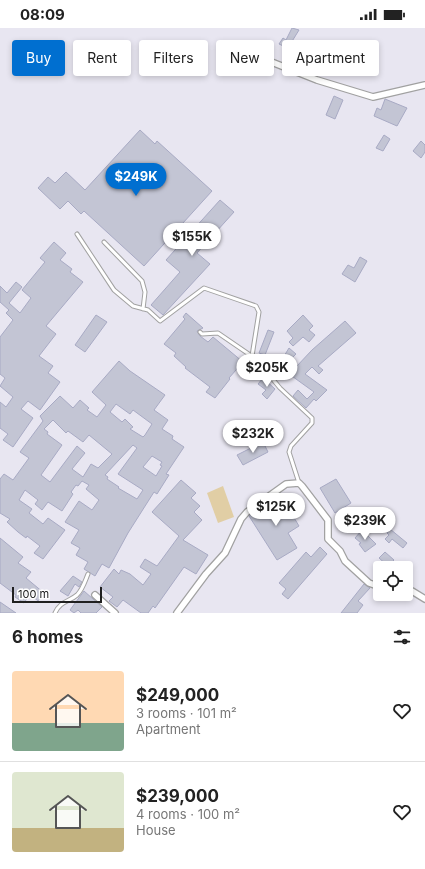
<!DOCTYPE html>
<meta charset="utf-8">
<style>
:root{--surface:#fff;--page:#f6f6f6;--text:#222;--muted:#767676;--line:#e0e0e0;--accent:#006fd0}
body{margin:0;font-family:Inter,sans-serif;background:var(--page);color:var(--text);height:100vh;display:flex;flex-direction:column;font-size:15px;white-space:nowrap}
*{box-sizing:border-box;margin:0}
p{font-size:13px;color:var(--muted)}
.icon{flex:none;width:22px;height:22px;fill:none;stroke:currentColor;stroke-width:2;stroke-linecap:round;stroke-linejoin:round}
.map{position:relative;height:585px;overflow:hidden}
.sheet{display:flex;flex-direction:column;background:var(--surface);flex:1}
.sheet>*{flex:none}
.top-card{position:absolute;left:12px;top:12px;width:401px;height:36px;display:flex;gap:8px}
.controls{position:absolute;left:373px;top:533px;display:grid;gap:8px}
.controls a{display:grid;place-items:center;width:40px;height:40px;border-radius:4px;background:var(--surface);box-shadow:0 2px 6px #0003;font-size:20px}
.scale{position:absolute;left:12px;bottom:10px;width:90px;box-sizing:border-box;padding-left:4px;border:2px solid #202020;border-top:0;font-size:11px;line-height:14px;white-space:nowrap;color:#202020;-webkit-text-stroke:3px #fff;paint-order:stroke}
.price{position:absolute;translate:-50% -34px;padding:0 9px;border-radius:14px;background:#fff;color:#222;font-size:13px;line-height:26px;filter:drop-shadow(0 1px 2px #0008)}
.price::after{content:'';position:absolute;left:50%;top:24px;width:12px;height:9px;margin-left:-6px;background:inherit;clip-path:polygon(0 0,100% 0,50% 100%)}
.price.current{background:var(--accent);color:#fff}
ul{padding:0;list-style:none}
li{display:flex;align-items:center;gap:12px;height:100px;padding:0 12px}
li+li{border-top:1px solid var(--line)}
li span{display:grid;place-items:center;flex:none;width:112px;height:80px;border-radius:4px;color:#555}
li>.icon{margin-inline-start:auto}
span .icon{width:48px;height:48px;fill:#fffc;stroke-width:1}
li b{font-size:17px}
h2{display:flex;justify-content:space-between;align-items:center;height:48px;padding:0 12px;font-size:17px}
.tag{padding:0 14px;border-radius:4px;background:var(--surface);box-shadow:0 2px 6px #0003;font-size:14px;line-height:36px}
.tag.current{background:var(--accent);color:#fff}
.status{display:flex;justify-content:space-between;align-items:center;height:28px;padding:0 20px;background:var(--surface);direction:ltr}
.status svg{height:11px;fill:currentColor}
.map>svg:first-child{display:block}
.water{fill:#e1cea5}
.building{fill:#c3c5d4;stroke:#a8aac4;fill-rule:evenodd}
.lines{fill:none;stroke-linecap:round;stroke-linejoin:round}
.service-casing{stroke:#a1a1a1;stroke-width:5}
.minor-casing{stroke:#a1a1a1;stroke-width:8}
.service{stroke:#fff;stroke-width:3}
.minor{stroke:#fff;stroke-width:5.5}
</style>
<div class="status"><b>08:09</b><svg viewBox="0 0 49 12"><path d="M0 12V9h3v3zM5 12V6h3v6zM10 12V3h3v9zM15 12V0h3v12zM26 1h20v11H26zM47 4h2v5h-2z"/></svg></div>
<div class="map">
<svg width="425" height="585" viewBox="0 0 425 585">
<rect width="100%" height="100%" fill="#e8e6f1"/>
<path class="water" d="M223,458L234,489L218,495L207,465Z"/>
<path class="building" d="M292,0L299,2L291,15L298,17L296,24L279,16L283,10L286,12Z
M334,68L343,72L335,91L326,87Z
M385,71L407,80L397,98L374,88L377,80L381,82Z
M140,102L155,116L157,113L212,163L144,238L84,183L81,186L68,173L60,181L38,160L48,149L55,155L66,144L85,162Z
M384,107L390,111L383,123L376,120Z
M421,113L425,117V124L421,130L413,123Z
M220,172L234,184L197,225L210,236L163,287L151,277L180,244L166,232Z
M54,214L66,225L60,232L72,241L70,244L83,254L46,298L56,306L39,328L53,338L48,345L60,354L40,382L28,373L21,381L33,390L13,419L3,412L8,406L0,400V374L6,379L13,369L0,358L5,350L0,346V309L13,292L6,285L9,282L0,274V258L7,265L16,254L22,259L9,275L20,285L31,270L22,262L45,234L40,230Z
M360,229L367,233L355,254L342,246L348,237L354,240Z
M186,285L203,300L197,303L200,308L208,314L213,309L243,334L229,350L230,351L215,370L206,364L210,359L185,340L186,339L174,328L176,325L164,316L185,291L183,289Z
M96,287L107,294L85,324L75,317Z
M303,287L313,298L309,302L315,307L309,314L303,309L293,318L289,314L293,310L287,303Z
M345,293L356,305L318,338L323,342L319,346L312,339L305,346L327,362L316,373L314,371L306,380L293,368L298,362L307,371L314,364L278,338L289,320L296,326L289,333L296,339L312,322Z
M268,302L274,304L265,327L259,325Z
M119,333L130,343L165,367L154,382L168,392L162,401L173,408L172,411L184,419L166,446L169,447L157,466L154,464L128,505L109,540L102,536L95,548L84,541L88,534L76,527L80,520L71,515L79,502L65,494L79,473L92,482L99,472L86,461L89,457L82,453L78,458L76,457L71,464L73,466L62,483L48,474L42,482L35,476L38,472L25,462L19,472L32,481L29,485L43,496L48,490L65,502L43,531L34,525L40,518L27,508L26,510L18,504L7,494L10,491L0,485V451L4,446L13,452L29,430L20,424L43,393L40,388L60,368L73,380L80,372L89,380L87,382L97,389L106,377L92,364ZM116,376L130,386L133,382L152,396L145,407L143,409L130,401L133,399L125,391L122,394L110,384ZM53,392L66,405L68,403L83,414L89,407L112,426L98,440L91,436L83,449L72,441L85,425L77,418L50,454L41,447L62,417L47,406L48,404L44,401ZM133,417L137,420L118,446L143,462L137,471L118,460L119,459L107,451L108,449L105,447ZM152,428L162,434L160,437L162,438L156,448L143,439Z
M263,350L275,361L267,371L262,366L266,362L258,356Z
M263,414L268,424L243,437L237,427Z
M336,451L351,475L335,485L320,460Z
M181,452L196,465L191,470L200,478L194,484L202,492L183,512L208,527L196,546L184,539L155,580L153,578L148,585H141L123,572L117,579L109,573L113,569L100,559L114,541L119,546L121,542L130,546L143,557L151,546L140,539L145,531L157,538L179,508L152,484Z
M281,468L299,498L288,505L297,520L277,532L249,488Z
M390,501L407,515L403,520L392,511L389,515L385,511L389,507L387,505Z
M362,502L376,516L365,524L359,516L361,515L355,510Z
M0,510L23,529L18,535L31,544L26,550L44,565L38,573L30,566L24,575L15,569L16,567L0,555Z
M320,519L327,526L288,571L282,566L286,561L279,555L306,524L311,529Z
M385,524L394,532L388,538L379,530Z
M73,548L82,554L79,559L75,556L68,568L60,563Z
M364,556L370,560L358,573L363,577L357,585H341Z
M84,563L102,579L96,585H81L78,582L74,585L70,582Z
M0,574L16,585H0Z"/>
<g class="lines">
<g class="service-casing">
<path id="service" d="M77,206L114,262L133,278L148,282L160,293L204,260L256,278L259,284L252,328
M104,214L142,253L145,264L143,281
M200,304L202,306L218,305L256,331L280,360L312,390V395L291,418L289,424L299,455
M55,585C60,573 69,574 77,567C83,561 85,553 88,546"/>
</g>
<g class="minor-casing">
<path id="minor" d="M269,33L317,52L373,69L425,57
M406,562L412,563L425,571
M95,567L115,585
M177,585L206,546L225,525L241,491L247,484L286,456L299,455L302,458L328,492V511L340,523L345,533L369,555L380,559"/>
</g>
<use href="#service" class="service"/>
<use href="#minor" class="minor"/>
</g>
</svg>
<div class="controls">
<a><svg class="icon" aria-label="locate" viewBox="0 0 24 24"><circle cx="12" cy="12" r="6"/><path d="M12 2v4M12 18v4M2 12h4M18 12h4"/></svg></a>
</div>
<div class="scale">100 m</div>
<b class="price current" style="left:136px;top:169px">$249K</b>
<b class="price" style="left:192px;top:229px">$155K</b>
<b class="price" style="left:267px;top:360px">$205K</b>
<b class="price" style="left:253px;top:426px">$232K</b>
<b class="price" style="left:276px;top:499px">$125K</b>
<b class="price" style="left:365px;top:513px">$239K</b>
<div class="top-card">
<a class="tag current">Buy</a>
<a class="tag">Rent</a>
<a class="tag">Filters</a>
<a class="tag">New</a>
<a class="tag">Apartment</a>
</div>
</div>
<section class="sheet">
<h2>6 homes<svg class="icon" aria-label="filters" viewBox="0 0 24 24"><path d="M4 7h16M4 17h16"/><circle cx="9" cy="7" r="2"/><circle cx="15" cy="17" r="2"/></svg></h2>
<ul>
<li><span style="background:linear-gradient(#ffd9b3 65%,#7fa58c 0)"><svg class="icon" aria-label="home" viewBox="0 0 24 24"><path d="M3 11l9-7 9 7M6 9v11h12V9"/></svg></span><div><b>$249,000</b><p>3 rooms · 101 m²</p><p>Apartment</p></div><svg class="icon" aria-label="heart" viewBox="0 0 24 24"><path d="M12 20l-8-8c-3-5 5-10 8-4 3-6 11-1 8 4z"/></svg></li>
<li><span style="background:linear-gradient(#dfe7d0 70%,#c2b280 0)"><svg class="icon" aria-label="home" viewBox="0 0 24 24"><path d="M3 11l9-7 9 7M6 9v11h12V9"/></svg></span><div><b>$239,000</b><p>4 rooms · 100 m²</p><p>House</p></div><svg class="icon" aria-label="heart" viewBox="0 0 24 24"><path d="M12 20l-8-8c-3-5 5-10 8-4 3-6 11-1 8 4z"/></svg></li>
</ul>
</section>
